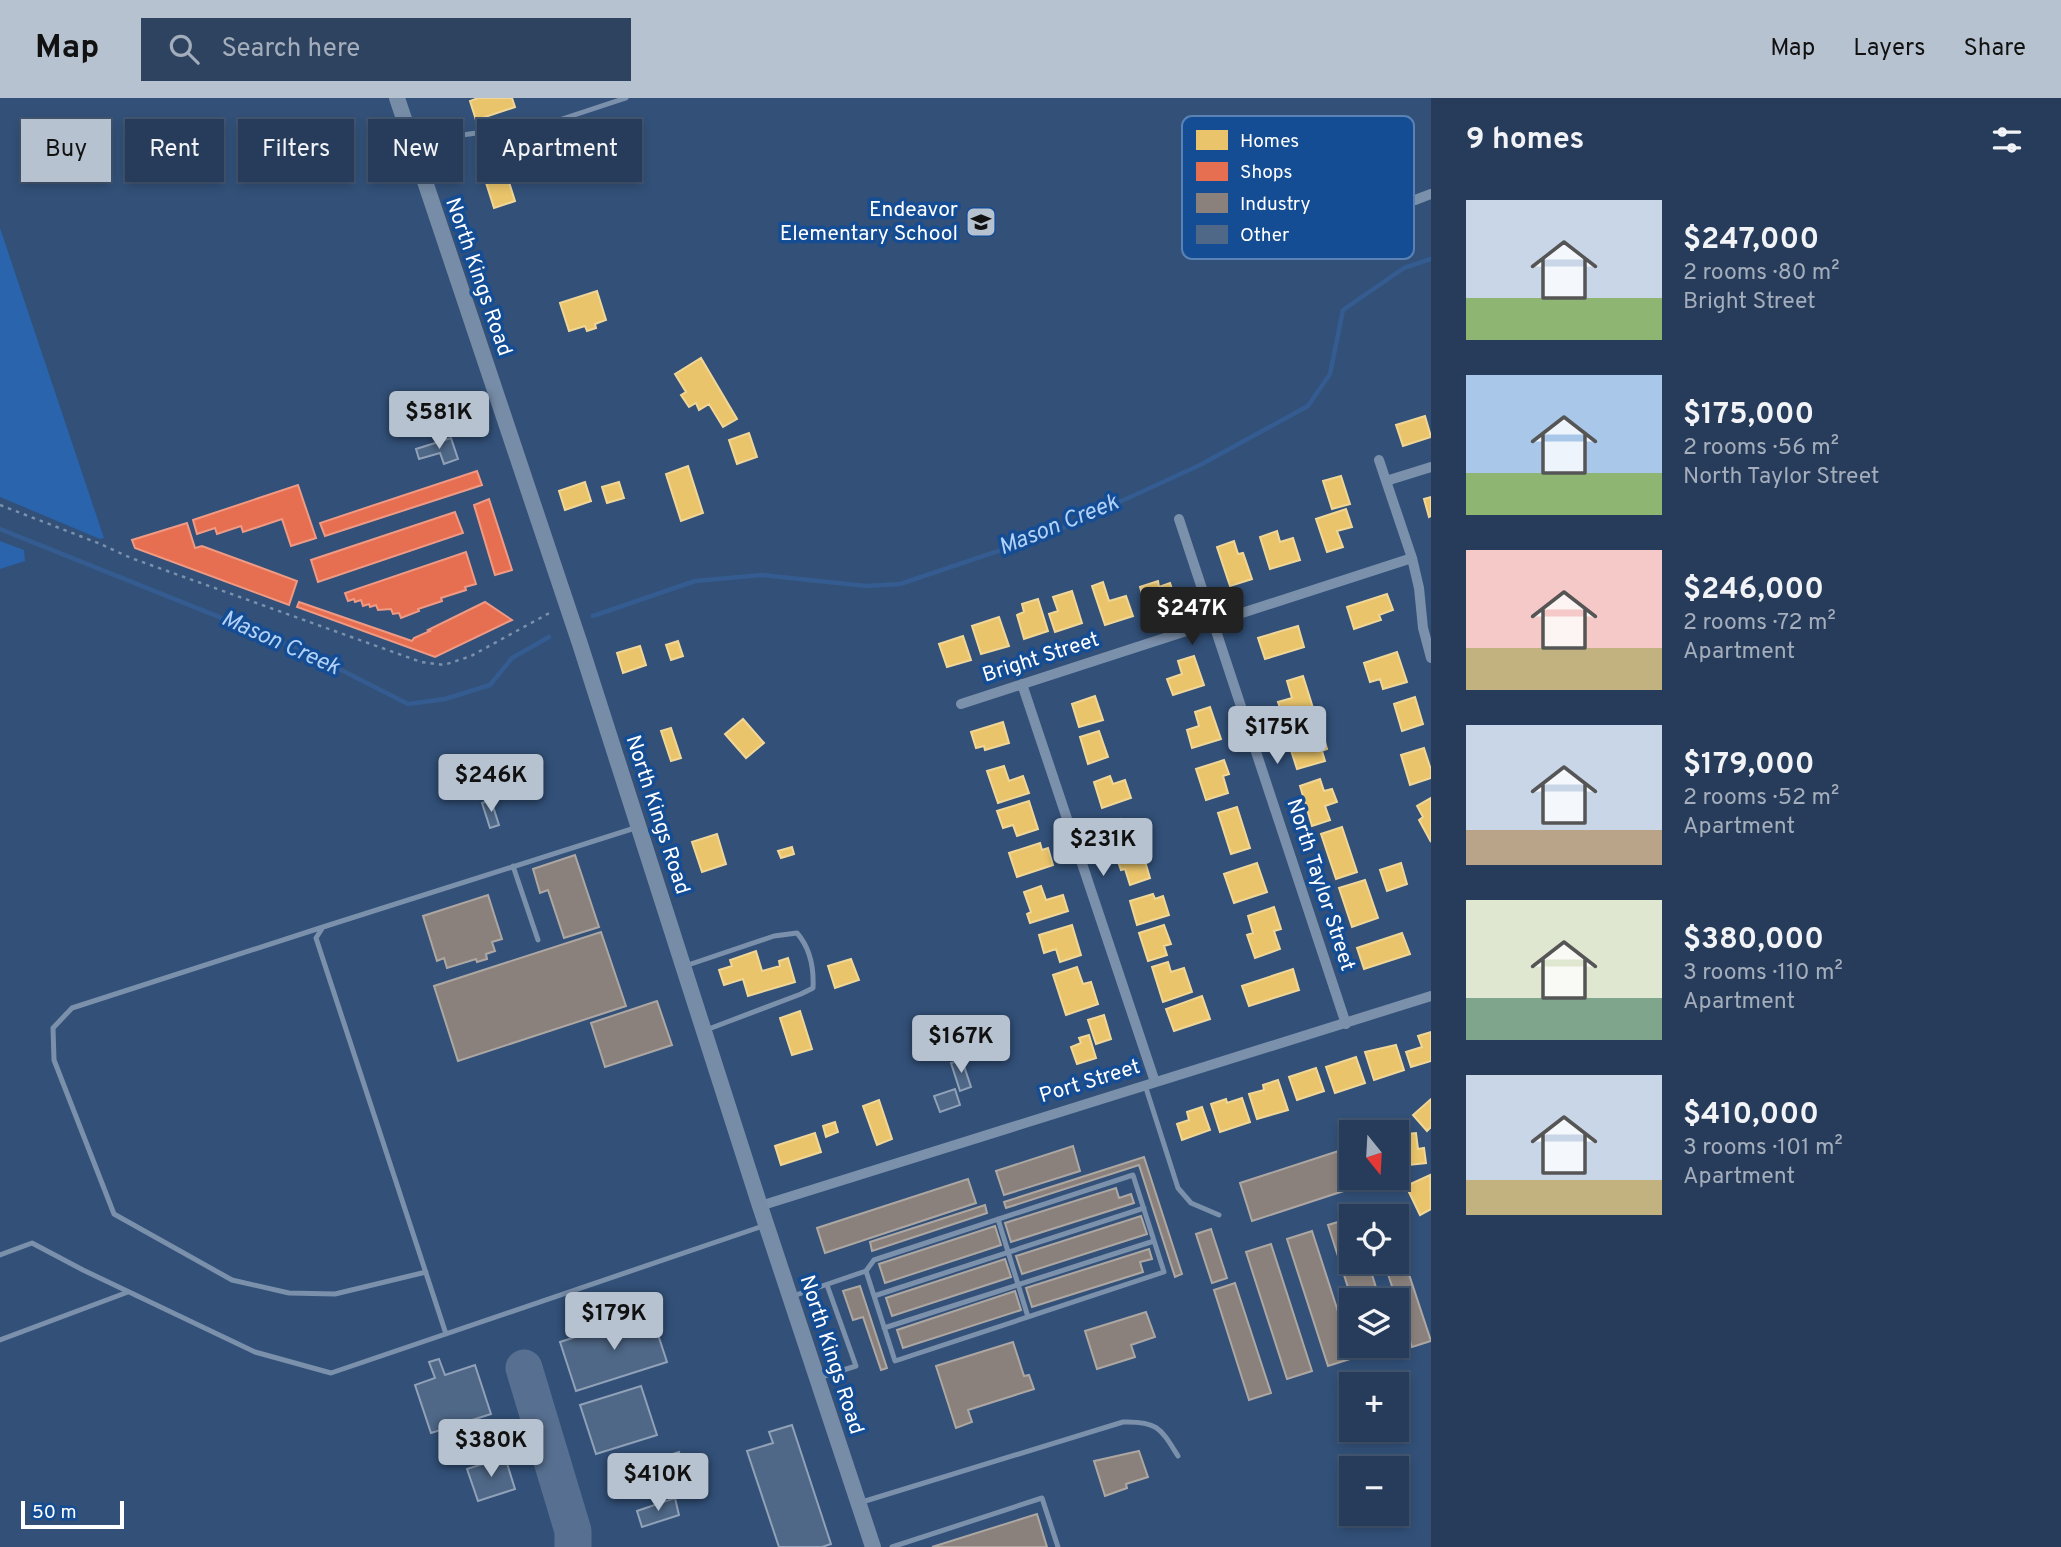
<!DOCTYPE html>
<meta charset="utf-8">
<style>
:root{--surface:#263c5a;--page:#2e4360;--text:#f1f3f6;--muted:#a4adbb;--line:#425670;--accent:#b7c2d0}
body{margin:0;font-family:Overpass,sans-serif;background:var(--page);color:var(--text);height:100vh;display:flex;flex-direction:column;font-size:26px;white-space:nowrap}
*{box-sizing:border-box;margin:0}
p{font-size:23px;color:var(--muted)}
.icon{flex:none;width:38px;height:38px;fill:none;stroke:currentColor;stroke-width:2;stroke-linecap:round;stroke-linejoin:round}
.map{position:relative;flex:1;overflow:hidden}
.sheet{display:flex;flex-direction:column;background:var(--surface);width:630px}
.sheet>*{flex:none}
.banner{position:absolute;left:21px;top:21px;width:665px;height:63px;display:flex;gap:14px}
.needle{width:46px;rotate:162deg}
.fabs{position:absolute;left:1339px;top:1022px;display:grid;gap:14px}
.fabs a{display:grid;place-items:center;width:70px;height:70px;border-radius:0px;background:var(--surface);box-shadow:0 4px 10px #0003,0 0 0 2px var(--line);font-size:35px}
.scale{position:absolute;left:21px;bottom:18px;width:103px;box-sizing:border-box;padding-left:7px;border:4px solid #fff;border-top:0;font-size:19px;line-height:24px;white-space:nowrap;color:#fff;-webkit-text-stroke:5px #154d95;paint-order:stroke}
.price{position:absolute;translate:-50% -60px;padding:0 16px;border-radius:7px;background:var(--accent);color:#111;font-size:23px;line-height:46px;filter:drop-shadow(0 2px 4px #0008)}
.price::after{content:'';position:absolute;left:50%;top:42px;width:21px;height:16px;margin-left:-10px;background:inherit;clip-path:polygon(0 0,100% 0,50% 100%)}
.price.current{background:#222;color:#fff}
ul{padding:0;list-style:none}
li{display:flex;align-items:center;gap:21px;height:175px;padding:0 35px}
li span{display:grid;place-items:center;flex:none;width:196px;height:140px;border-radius:0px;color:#555}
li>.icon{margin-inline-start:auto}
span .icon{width:84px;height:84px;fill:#fffc;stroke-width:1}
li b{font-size:30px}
h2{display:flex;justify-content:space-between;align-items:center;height:84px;padding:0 35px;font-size:30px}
.chip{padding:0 24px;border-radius:0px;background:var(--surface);box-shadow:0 4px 10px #0003,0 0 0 2px var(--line);font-size:24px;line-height:63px}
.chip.current{background:var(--accent);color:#111}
header{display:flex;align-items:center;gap:42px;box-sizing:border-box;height:98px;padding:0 35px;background:var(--accent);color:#111}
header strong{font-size:33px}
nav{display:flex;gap:38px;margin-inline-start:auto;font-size:24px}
.search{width:490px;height:63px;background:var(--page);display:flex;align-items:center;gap:18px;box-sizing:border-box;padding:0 24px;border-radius:0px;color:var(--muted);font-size:26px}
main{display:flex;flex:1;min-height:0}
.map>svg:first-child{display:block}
.green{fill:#2964ac}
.homes{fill:#e9c46a;stroke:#f0d697;stroke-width:2}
.shops{fill:#e76f51;stroke:#ee9a85;stroke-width:2}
.industry{fill:#8a817c;stroke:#ada7a3;stroke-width:2}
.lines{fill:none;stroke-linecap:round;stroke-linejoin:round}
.stream{stroke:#345c90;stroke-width:4.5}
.taxiway{stroke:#577091;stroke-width:37}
.building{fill:#4f6887;stroke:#90a1b8;stroke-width:2}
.path{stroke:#7b90ab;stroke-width:2.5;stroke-dasharray:3.5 5;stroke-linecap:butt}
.service{stroke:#7b90ab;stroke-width:5}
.minor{stroke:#7b90ab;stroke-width:10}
.secondary{stroke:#768ca7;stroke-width:16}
.labels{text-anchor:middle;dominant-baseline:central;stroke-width:7;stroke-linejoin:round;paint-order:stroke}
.poi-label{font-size:21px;fill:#fff;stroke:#154d95;text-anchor:end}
.street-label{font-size:21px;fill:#fff;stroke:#154d95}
.water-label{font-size:23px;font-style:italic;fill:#b1d2f9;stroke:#154d95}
.key{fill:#154d95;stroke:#5b82b5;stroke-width:2}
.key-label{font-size:19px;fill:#fff}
</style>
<header>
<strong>Map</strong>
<div class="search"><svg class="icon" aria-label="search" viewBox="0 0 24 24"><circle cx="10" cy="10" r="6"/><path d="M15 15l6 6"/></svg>Search here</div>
<nav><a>Map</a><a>Layers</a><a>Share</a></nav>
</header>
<main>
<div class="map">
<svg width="1431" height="1449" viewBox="0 0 1431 1449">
<rect width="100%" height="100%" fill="#325078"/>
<path class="green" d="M0,130L104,440L100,441L0,399Z
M0,443L24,452L25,463L0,471Z"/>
<path class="homes" d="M478,0H512L515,9L476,22L470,3Z
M575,26L580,42L558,49L553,33Z
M498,67L503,80L507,78L515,103L494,110L482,72Z
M597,193L606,222L595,226L596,230L587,233L585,228L569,233L560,205Z
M701,260L737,321L723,329L709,306L699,312L696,305L689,309L681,297L686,294L675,276Z
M1425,318L1431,339L1403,348L1396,327Z
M749,335L757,359L737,366L729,342Z
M688,368L703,415L681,423L666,376Z
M1341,378L1350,406L1332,411L1323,383Z
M585,384L591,403L565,412L559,393Z
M619,384L624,400L607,405L602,389Z
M1431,399V418L1429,419L1424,401Z
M1346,411L1352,429L1337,433L1343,449L1327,454L1316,421Z
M1277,433L1280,444L1293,440L1300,462L1270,471L1260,439Z
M1234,443L1238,456L1243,455L1252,481L1230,488L1217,449Z
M1158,483L1159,489L1170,485L1176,503L1147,512L1140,489Z
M1103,484L1109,503L1126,498L1133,518L1105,527L1092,488Z
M1072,493L1082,525L1055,534L1049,516L1058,513L1053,499Z
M1387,496L1393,512L1379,517L1381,522L1354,531L1347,509Z
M1038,501L1048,533L1024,541L1017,517L1024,514L1022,506Z
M999,519L1009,548L981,556L972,528Z
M1298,528L1304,549L1265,561L1258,540Z
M963,538L971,562L947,569L939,546Z
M678,543L683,558L671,562L666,547Z
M640,548L646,567L623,575L617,555Z
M1397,554L1407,584L1383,591L1380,581L1370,584L1364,565Z
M1194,558L1204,587L1173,597L1167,581L1182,576L1178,563Z
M1303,578L1314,613L1284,623L1278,604L1292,600L1287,583Z
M1095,598L1103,622L1079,629L1072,606Z
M1415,599L1423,626L1402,633L1394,606Z
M1210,609L1221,641L1192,650L1187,632L1199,628L1195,614Z
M743,621L764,645L746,660L725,636Z
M1003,624L1009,645L985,652L984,648L976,650L971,634Z
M671,630L681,660L671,663L661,633Z
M1099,633L1108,659L1088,666L1080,639Z
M1322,633L1327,651L1322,653L1325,663L1297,671L1288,643Z
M1424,650L1431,672V680L1410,687L1401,657Z
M1224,662L1229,676L1223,678L1228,695L1206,702L1196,671Z
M1004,668L1009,683L1023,678L1029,695L998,705L987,673Z
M1110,678L1113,686L1125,682L1131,700L1102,710L1094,684Z
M1320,681L1324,693L1332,691L1337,704L1325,708L1330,722L1312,728L1300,688Z
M1431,700V744L1419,722L1423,719L1417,708Z
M1029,703L1038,731L1017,738L1013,727L1003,730L997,713Z
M1237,709L1250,750L1231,756L1218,715Z
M1120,721L1123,728L1138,723L1144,739L1112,749L1105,726Z
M1342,729L1357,774L1336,781L1321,736Z
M717,736L726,766L702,774L692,744Z
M1040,745L1042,752L1048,750L1053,767L1017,779L1009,755Z
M1128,748L1131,757L1142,753L1150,780L1130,787L1125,771L1121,772L1114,752Z
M792,749L794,756L781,760L778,753Z
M1257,765L1267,794L1234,805L1224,776Z
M1401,765L1407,786L1387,793L1380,772Z
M1365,782L1378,820L1352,829L1339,790Z
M1041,788L1046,802L1063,797L1068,813L1030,825L1027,816L1031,814L1024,794Z
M1153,796L1155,801L1163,798L1169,817L1137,827L1130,803Z
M1274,809L1281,831L1274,833L1280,851L1255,860L1247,837L1253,835L1248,818Z
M1072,827L1081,857L1060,864L1056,851L1044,855L1039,837Z
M1164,827L1171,846L1164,848L1167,857L1148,863L1139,835Z
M1402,835L1410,856L1364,871L1357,850Z
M756,853L762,873L780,868L779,863L788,860L795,884L748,898L743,881L724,887L719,872L732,868L730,862Z
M851,861L859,882L835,890L828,868Z
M1168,864L1171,874L1184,870L1192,894L1163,904L1152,869Z
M1077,869L1083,886L1091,884L1098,906L1066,917L1053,877Z
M1293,871L1299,892L1249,908L1242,888Z
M1202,898L1210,921L1174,933L1166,911Z
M800,913L812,951L792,957L780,920Z
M1104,917L1111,941L1096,946L1088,922Z
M1431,934V963L1411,969L1406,954L1422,949L1418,938Z
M1089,937L1096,960L1077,966L1071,949L1081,945L1079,940Z
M1396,947L1404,972L1374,982L1365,954Z
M1356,959L1365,985L1335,995L1326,969Z
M1316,970L1324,993L1297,1002L1289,979Z
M1278,982L1288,1012L1257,1021L1249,996L1264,992L1263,987Z
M1242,1000L1250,1024L1220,1034L1211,1006L1226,1001L1227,1005Z
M1431,1001V1029L1427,1033L1413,1017Z
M879,1002L892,1041L877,1047L863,1008Z
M1202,1009L1210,1032L1182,1042L1177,1026L1189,1022L1187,1014Z
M835,1024L838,1034L826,1039L823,1028Z
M815,1035L821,1054L781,1067L775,1048Z
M1416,1035L1418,1051L1424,1050L1426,1065L1399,1068L1396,1037Z
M1430,1077L1431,1111L1420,1117L1406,1088Z"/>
<path class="shops" d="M477,373L482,387L325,438L320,425Z
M298,387L316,440L291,448L282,421L243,434L241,428L217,436L215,430L197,436L193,422Z
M489,401L512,472L495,477L474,407Z
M455,414L463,435L318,484L311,462Z
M187,425L195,450L202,448L297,483L289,507L135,450L132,442Z
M466,454L476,486L465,489L466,492L441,500L442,503L418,511L419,513L401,520L399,515L393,516L391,511L378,512L376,507L370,509L369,506L363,508L361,502L355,504L354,501L348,503L345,495Z
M299,504L412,543L414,540L430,533L428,532L485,504L512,522L435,559L297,509Z"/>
<path class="industry" d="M575,757L599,829L564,840L548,792L540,795L533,771Z
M488,797L502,841L492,844L495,853L486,856L487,861L477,864L476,861L447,870L444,860L437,863L423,818Z
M601,834L626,908L458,963L434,888Z
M657,903L672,947L605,969L591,925Z
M1073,1048L1080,1073L1004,1097L996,1073Z
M1351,1049V1080H1373L1374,1083L1252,1123L1240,1085Z
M1144,1059L1182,1176L1175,1179L1139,1067L1006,1110L1004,1104Z
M968,1081L976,1105L825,1155L817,1130Z
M1116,1090L1119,1100L1131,1096L1134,1105L1011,1144L1005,1125Z
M985,1107L987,1115L872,1153L870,1144Z
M1387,1108L1390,1118H1370L1368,1114Z
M1141,1118L1147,1136L1022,1176L1016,1158Z
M1351,1120V1164H1368L1380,1202H1352L1328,1127Z
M995,1128L1001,1147L885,1185L879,1166Z
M1211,1131L1227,1180L1212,1185L1196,1136Z
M1312,1133L1353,1260L1328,1268L1287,1141Z
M1396,1137L1431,1243L1412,1249L1384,1164H1396Z
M1271,1146L1312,1273L1287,1281L1246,1154Z
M1149,1151L1152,1161L1140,1164L1143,1174L1032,1209L1026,1190Z
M1005,1161L1011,1179L892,1218L886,1200Z
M1235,1185L1271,1295L1249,1302L1214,1192Z
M860,1188L887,1270L881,1272L863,1219L853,1222L843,1193Z
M1015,1193L1021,1212L903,1250L897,1232Z
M1146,1214L1155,1239L1131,1247L1135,1259L1097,1271L1085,1233Z
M1013,1244L1024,1278L1029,1277L1034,1291L968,1312L972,1324L956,1330L936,1268Z
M1367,1248H1391L1369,1255Z
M1139,1353L1148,1379L1126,1386L1127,1390L1105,1398L1094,1363Z
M1037,1416L1047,1449H932Z"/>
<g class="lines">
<path class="stream" d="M0,431L304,553L408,606L445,601L490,587L512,560L549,539
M593,518L695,483L762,477L866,488L900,486L1052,435L1200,367L1308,308L1330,276L1343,212L1404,170L1431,161"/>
<path class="taxiway" d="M524,1270L573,1433V1449"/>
</g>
<path class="building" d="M451,340L458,361L444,366L440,355L419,361L416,351Z
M491,702L499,727L490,730L482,705Z
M962,962L971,989L960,993L951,965Z
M955,991L960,1007L940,1014L934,998Z
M651,1215L667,1264L576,1293L560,1244Z
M439,1261L445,1277L475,1267L491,1316L431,1335L415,1287L435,1280L429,1264Z
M641,1288L657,1337L596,1356L580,1307Z
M792,1327L831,1446L822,1449H779L747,1353L773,1345L769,1334Z
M679,1354L687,1382L678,1385L681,1393L655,1402L644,1365Z
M505,1359L515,1391L478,1403L467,1371Z
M675,1400L679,1417L642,1429L637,1413Z"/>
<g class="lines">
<path class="path" d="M0,407L98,445L131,460L421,564L444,567L471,558L553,513"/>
<path class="service" d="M415,46L440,40L550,25L626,0
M513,768L538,842
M323,829L72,910L53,930L54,962L114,1116L232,1182L289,1195L335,1196L426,1174
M685,868L774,838L797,835C811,851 814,870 813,890L801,896L706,932
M1145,987L1178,1090L1191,1105L1219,1117
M998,1121L1028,1219
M0,1157L32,1145L83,1172L255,1254L331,1275L763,1128
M793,1198L866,1173L874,1162L1133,1077L1164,1174L895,1263L866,1173
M874,1198L1144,1110
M884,1230L1154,1143
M446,1236L316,840L323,829L638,729
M0,1242L128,1194
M821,1279L856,1268L827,1187
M862,1404L1123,1324C1158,1323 1161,1331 1178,1358
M892,1449L1042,1400L1058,1449"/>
<path class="minor" d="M1415,102L1431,96
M1379,362L1412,460L1419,490L1423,530L1431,560
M1386,383L1431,369
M1179,421L1346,926
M1022,586L1155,984
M961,606L1412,460
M760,1108L1431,898"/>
<path class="secondary" d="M397,0L580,546L760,1108L873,1449"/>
</g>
<defs>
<g id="school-square" transform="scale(1.575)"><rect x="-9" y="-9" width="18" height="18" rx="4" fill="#b7c2d0" stroke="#154d95"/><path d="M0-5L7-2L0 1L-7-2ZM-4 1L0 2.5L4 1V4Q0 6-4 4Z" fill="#111"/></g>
</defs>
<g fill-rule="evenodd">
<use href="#school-square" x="981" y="124"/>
</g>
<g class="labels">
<g class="poi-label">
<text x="958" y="112">Endeavor<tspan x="958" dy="24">Elementary School</tspan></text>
</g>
<g class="street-label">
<text transform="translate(478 179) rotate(71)">North Kings Road</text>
<text transform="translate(1041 560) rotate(-18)">Bright Street</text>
<text transform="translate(657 717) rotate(72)">North Kings Road</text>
<text transform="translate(1320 787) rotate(72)">North Taylor Street</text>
<text transform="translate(1090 984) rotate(-17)">Port Street</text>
<text transform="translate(831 1257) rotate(72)">North Kings Road</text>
</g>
<g class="water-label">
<text transform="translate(1059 428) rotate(-22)">Mason Creek</text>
<text transform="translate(280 546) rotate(24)">Mason Creek</text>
</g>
</g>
<rect x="1182" y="18" width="232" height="143" rx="10" class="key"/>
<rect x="1196" y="32" width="32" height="20" fill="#e9c46a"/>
<rect x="1196" y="64" width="32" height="19" fill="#e76f51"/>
<rect x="1196" y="95" width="32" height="20" fill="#8a817c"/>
<rect x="1196" y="127" width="32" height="19" fill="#4f6887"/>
<g class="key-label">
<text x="1240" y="49">Homes</text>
<text x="1240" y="80">Shops</text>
<text x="1240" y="112">Industry</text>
<text x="1240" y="143">Other</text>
</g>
</svg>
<div class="fabs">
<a><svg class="needle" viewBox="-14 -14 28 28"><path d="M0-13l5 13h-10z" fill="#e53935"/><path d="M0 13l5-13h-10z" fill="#a4adbb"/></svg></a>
<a><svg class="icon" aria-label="locate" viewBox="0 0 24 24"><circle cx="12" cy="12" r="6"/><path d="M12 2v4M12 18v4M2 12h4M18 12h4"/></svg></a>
<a><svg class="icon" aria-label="layers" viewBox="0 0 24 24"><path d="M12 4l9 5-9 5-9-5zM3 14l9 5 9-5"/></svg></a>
<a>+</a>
<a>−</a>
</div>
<div class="scale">50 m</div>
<b class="price" style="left:439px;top:353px">$581K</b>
<b class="price current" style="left:1192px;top:549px">$247K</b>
<b class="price" style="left:1277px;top:668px">$175K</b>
<b class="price" style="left:491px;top:716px">$246K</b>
<b class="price" style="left:1103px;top:780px">$231K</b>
<b class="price" style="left:961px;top:977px">$167K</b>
<b class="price" style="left:614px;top:1254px">$179K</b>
<b class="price" style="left:491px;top:1381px">$380K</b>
<b class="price" style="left:658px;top:1415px">$410K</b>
<div class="banner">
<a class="chip current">Buy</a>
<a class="chip">Rent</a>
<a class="chip">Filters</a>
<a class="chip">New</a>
<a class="chip">Apartment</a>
</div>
</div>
<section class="sheet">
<h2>9 homes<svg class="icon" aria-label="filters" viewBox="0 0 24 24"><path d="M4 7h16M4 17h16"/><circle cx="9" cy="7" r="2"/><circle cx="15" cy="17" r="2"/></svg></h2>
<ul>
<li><span style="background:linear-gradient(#c9d6e8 70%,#8fb573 0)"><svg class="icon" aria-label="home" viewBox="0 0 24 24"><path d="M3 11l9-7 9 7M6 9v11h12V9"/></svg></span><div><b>$247,000</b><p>2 rooms · 80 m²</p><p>Bright Street</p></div></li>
<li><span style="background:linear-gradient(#a9c7e8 70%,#8fb573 0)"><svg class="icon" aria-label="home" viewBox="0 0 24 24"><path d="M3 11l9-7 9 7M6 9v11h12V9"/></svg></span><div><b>$175,000</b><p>2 rooms · 56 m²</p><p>North Taylor Street</p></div></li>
<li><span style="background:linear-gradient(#f6c9c9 70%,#c2b280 0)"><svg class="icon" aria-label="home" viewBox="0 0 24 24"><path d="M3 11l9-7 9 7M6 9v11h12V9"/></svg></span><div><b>$246,000</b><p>2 rooms · 72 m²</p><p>Apartment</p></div></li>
<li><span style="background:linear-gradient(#c9d6e8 75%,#b9a48a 0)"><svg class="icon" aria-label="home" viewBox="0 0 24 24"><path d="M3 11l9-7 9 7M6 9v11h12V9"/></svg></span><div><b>$179,000</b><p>2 rooms · 52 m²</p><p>Apartment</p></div></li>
<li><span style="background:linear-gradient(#dfe7d0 70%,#7fa58c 0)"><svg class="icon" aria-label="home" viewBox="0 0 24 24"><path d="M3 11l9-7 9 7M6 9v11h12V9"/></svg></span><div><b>$380,000</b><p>3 rooms · 110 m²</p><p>Apartment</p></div></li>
<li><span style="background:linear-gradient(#c9d6e8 75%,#c2b280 0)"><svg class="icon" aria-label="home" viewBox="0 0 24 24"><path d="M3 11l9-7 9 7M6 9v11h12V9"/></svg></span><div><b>$410,000</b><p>3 rooms · 101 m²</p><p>Apartment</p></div></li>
</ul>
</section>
</main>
